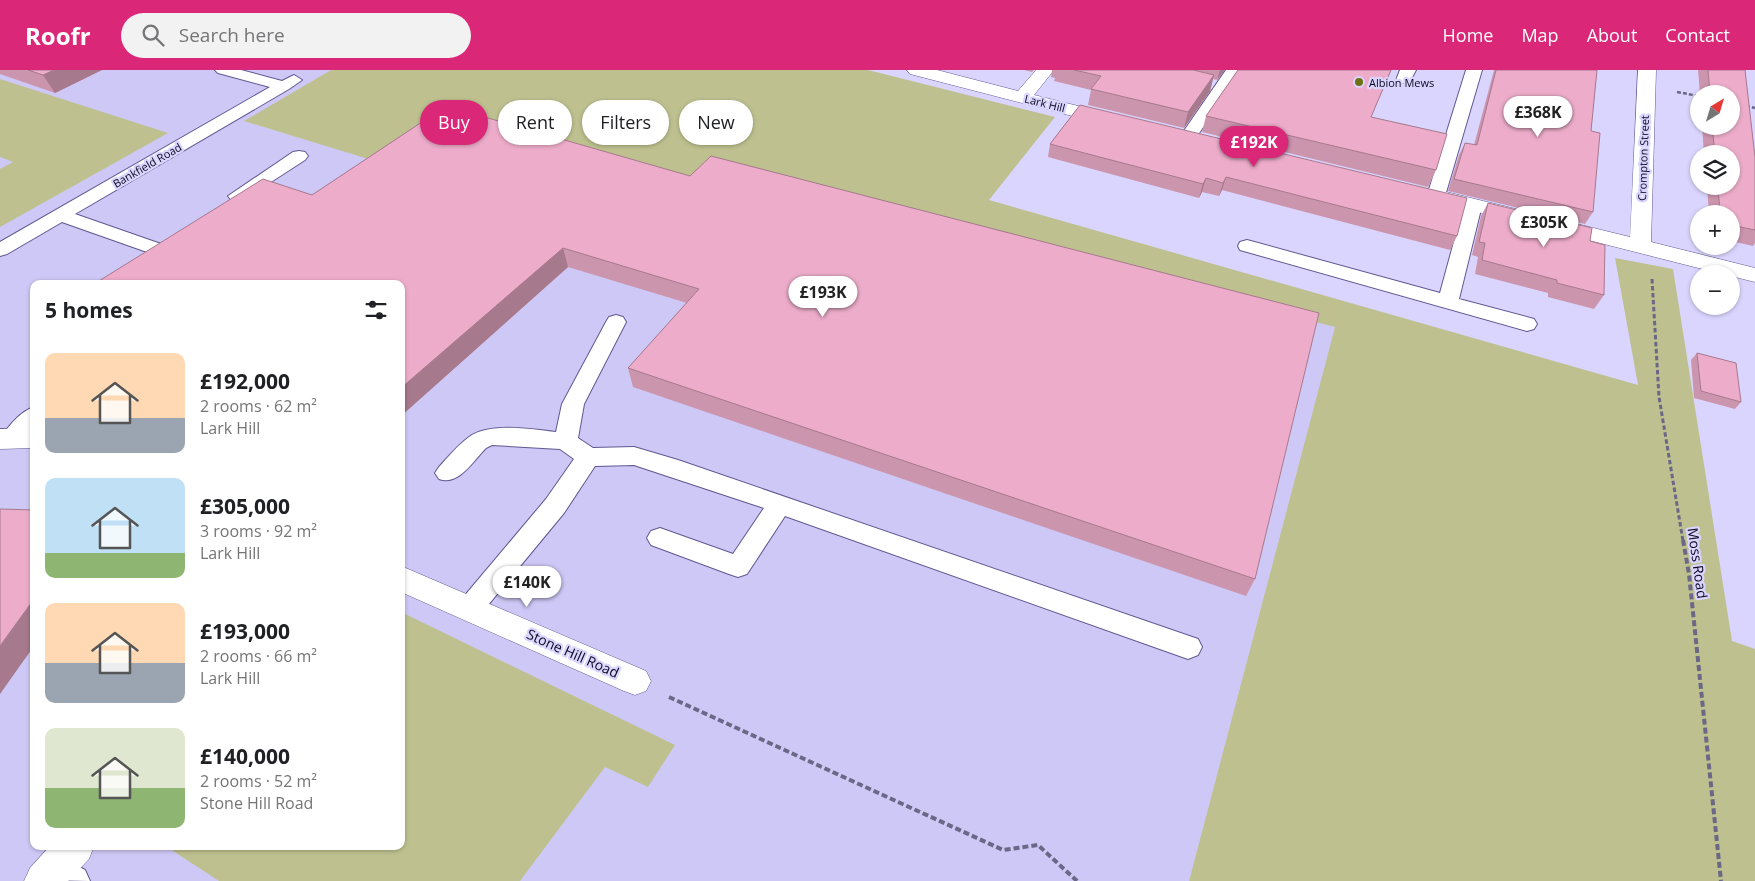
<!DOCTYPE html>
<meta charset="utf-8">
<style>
:root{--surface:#fff;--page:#f2f2f2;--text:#202124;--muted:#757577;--accent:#db2777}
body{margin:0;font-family:"Open Sans",sans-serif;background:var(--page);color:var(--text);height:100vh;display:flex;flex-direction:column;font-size:19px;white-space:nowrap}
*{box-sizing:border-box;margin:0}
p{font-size:16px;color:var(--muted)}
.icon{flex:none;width:28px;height:28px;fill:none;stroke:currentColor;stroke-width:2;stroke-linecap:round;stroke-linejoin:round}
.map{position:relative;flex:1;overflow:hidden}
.details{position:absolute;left:30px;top:210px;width:375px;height:570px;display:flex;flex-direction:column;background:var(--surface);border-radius:10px;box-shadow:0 1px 4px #0004}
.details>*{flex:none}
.guide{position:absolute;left:420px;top:30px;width:475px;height:45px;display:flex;gap:10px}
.needle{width:32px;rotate:38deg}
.tools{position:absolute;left:1690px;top:15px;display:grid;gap:10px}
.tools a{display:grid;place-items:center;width:50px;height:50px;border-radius:50%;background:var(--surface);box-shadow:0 1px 4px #0004;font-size:25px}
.price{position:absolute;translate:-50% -42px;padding:0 11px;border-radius:18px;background:#fff;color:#222;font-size:16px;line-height:32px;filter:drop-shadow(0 1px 2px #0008)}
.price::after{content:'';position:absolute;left:50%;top:30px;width:15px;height:11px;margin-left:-8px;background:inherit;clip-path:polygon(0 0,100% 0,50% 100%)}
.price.active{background:var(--accent);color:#fff}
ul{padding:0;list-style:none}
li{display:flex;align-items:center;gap:15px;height:125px;padding:0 15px}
li span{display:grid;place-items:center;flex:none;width:140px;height:100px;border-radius:10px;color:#555}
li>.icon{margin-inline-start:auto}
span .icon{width:60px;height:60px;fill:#fffc;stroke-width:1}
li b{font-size:21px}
h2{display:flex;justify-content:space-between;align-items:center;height:60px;padding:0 15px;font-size:21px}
.chip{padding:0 18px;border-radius:22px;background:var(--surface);box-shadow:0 1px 4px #0004;font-size:18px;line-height:45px}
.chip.active{background:var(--accent);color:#fff}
header{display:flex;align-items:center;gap:30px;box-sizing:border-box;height:70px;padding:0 25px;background:var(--accent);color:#fff}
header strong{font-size:24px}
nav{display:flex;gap:28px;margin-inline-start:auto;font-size:18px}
.search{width:350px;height:45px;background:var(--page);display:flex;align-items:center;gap:12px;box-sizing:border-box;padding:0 18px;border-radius:28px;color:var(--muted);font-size:19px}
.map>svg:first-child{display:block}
.built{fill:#cdc8f5;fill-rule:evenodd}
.green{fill:#bec18f}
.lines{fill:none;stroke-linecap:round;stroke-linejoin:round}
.lane-casing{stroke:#615792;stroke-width:2}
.street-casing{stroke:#615792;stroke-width:1}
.path-far2{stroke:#6c6786;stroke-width:2.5;stroke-dasharray:4 2;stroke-linecap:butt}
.path-far1{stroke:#6c6786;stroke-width:3;stroke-dasharray:4.5 2.5;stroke-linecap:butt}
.path{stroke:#6c6786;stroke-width:4;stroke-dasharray:6 3;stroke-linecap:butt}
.lane{fill:#fff;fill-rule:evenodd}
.street{fill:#fff;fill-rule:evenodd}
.wall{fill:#cc95ae}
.shaded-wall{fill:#a6798d}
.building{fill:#edadca;stroke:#a6798d}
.poi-dot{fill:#6e7013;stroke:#dad5fe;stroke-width:2}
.labels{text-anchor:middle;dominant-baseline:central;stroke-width:4.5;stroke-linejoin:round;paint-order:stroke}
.far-poi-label{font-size:11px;fill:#0c071e;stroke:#dad5fe;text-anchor:start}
.far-street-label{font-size:11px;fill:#0c071e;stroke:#dad5fe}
.street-label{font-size:14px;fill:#0c071e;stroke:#dad5fe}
</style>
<header>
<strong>Roofr</strong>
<div class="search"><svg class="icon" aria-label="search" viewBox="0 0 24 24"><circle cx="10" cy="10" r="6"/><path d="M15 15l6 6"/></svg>Search here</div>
<nav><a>Home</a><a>Map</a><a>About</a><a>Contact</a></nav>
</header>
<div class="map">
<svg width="1755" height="811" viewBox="0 0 1755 811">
<rect width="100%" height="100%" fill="#dad5fe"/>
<path class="built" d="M0,0H331L245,51L707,94L1335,257L1189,811H0ZM34,214H401V776H34Z"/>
<path class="green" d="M331,0H868L1055,47L989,130L1638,315L1615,188L1673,199L1732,571L1755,579V811H1189L1335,257L707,94L683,115L375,91L244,51Z
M0,9L168,63L0,157V99L13,92L0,87Z
M401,542L675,675L648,717L605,697L520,811H219L173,781L171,776H401Z"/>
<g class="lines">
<g class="lane-casing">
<path id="lane" d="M215,0H241L282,11L294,5L302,10L289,19L75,144L161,174L163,178L161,182H147L62,152L7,184L0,186V172L270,17L218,3Z
M1226,0H1242L1193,72H1181L1179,68Z
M1400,0H1416L1409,13H1399L1396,10Z
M1466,0H1482L1445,126L1442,130H1430L1427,126Z
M299,81L305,82L308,86L305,90L243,130H231L228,126L293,82Z
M1473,130L1479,131L1482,135L1459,229L1534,249L1537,254L1534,259L1527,261L1240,180L1238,176L1240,172L1247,170L1440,223L1464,135L1467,131Z
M616,245L623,247L626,252L584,334L578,368L593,378L634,377L678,390L1198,569L1202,577L1198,585L1188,589L785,446L747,504L738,507L729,504L651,475L647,468L651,461L660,458L733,484L764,438L634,395L595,396L564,443L479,546L470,549L461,546L457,538L461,530L546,429L574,389L560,379L492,375L486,378C473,391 459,416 439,409L435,403L439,397C448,387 458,375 469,367C489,352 532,359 556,362L562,334L606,252L609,247Z
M34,337V360C24,370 19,379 4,375L1,369C7,357 21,341 34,337Z
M54,783L85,800L90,811L43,810L38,799L43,788Z"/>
</g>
<g class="street-casing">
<path id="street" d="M907,0H937L1018,21L1036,0H1054L1034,25L1118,46L1120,50L1118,54L1111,56L910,4Z
M1638,0H1656L1651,172L1755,198V212L1731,206V204H1722L1423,128L1420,124L1423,120L1430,118L1630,167Z
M34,358V378L0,379V359Z
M401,496L646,601L651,611L646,621L635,625L624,621L401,522Z
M50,776H94L89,789L68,811H24L30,798Z"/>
</g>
<path class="path-far2" d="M1677,22L1699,26
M1746,36L1755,38"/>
<path class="path-far1" d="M1652,209L1659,327L1683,471"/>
<path class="path" d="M1683,470L1689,504L1721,811
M669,627L1003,780L1038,775L1077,811"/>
<use href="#lane" class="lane"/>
<use href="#street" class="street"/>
</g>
<path class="wall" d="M0,0H102L55,23L0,4Z
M1024,0H1034L1032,2Z
M1052,0H1225L1217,10L1213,9L1210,21L1184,58L1088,35L1091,20L1054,11L1055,8L1051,7Z
M1238,0H1391L1371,47L1436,100L1428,117L1202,62L1206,46Z
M1494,0H1597L1591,61L1593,142L1585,154L1448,121L1459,85L1465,73L1474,75Z
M1698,0H1745L1755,87V173L1753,176L1731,171V144H1709L1707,116H1731V84H1704L1702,56H1731V24H1700Z
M1080,35L1457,166L1450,180L1222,120L1219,126L1202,122L1199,128L1048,87L1050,74Z
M446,36L1255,509L1246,526L633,317L628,298L687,233L568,197L401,346V214L312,125Z
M1488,133L1590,171L1604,225L1594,239L1548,227V223L1475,204L1478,187L1472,185L1481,146Z
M1697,283L1741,332L1735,339L1694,328L1691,290Z"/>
<path class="shaded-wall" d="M54,0H102L55,23L43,5Z
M1220,0H1225L1217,10Z
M1214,5L1210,21L1184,58L1188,42Z
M1226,107L1222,120L1219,126L1223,113Z
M1206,108L1202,122L1199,128L1203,114Z
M563,178L568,197L401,346V318Z
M34,529V576L0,624V576Z"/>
<path class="building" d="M28,0H54L43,5Z
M1074,0H1193L1214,5L1188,42L1091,19L1101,6Z
M1238,0H1391L1371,47L1447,64L1436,100L1206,46Z
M1496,0H1597L1591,61L1600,63L1593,142L1454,109L1465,73L1477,75Z
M1708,0H1745L1755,87V160L1731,155V144H1720L1718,116H1731V84H1715L1712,56H1731V24H1710Z
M1080,35L1467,128L1457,166L1226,107L1223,113L1206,108L1203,114L1050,74Z
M446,36L690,106L711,86L1319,243L1255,509L628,298L699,219L563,178L401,318V214H94L263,109L312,125Z
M1488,133L1592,158L1590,171L1605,175L1604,225L1557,213V210L1482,190L1485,173L1479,172Z
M1697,283L1736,293L1741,332L1701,321Z
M0,439L34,440V529L0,576Z"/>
<circle class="poi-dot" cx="1359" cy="12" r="5"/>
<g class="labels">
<g class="far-poi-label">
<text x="1369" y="12">Albion Mews</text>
</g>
<g class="far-street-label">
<text transform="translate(1045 33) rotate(14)">Lark Hill</text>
<text transform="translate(1643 88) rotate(-88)">Crompton Street</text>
<text transform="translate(147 95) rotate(-30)">Bankfield Road</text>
</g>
<g class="street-label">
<text transform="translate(1698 493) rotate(82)">Moss Road</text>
<text transform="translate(573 583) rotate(24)">Stone Hill Road</text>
</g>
</g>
</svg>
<div class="tools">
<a><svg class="needle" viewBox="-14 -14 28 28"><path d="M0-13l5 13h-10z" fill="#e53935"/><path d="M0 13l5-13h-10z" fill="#757577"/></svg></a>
<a><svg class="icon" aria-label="layers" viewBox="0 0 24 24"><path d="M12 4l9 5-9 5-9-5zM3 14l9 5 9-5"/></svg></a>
<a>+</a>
<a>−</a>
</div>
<b class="price" style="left:1538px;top:68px">£368K</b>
<b class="price active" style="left:1254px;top:98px">£192K</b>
<b class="price" style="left:1544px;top:178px">£305K</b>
<b class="price" style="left:823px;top:248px">£193K</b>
<b class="price" style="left:527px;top:538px">£140K</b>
<div class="guide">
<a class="chip active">Buy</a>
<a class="chip">Rent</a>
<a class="chip">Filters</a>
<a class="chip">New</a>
</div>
<section class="details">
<h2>5 homes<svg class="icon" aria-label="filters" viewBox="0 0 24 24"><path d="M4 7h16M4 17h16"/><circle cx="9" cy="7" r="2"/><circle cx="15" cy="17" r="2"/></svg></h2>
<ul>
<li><span style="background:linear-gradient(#ffd9b3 65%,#9aa5b1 0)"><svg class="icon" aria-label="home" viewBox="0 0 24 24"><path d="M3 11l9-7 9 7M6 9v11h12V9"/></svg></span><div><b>£192,000</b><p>2 rooms · 62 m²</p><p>Lark Hill</p></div></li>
<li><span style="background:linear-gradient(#bfe0f5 75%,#8fb573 0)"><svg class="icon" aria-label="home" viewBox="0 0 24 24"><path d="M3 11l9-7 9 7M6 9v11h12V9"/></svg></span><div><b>£305,000</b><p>3 rooms · 92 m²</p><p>Lark Hill</p></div></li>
<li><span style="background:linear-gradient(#ffd9b3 60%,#9aa5b1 0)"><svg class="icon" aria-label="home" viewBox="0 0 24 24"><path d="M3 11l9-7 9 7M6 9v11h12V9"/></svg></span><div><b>£193,000</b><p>2 rooms · 66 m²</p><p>Lark Hill</p></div></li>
<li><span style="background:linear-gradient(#dfe7d0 60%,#8fb573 0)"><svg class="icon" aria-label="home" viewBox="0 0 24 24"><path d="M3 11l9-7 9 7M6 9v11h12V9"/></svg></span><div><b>£140,000</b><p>2 rooms · 52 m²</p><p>Stone Hill Road</p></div></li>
</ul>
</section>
</div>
